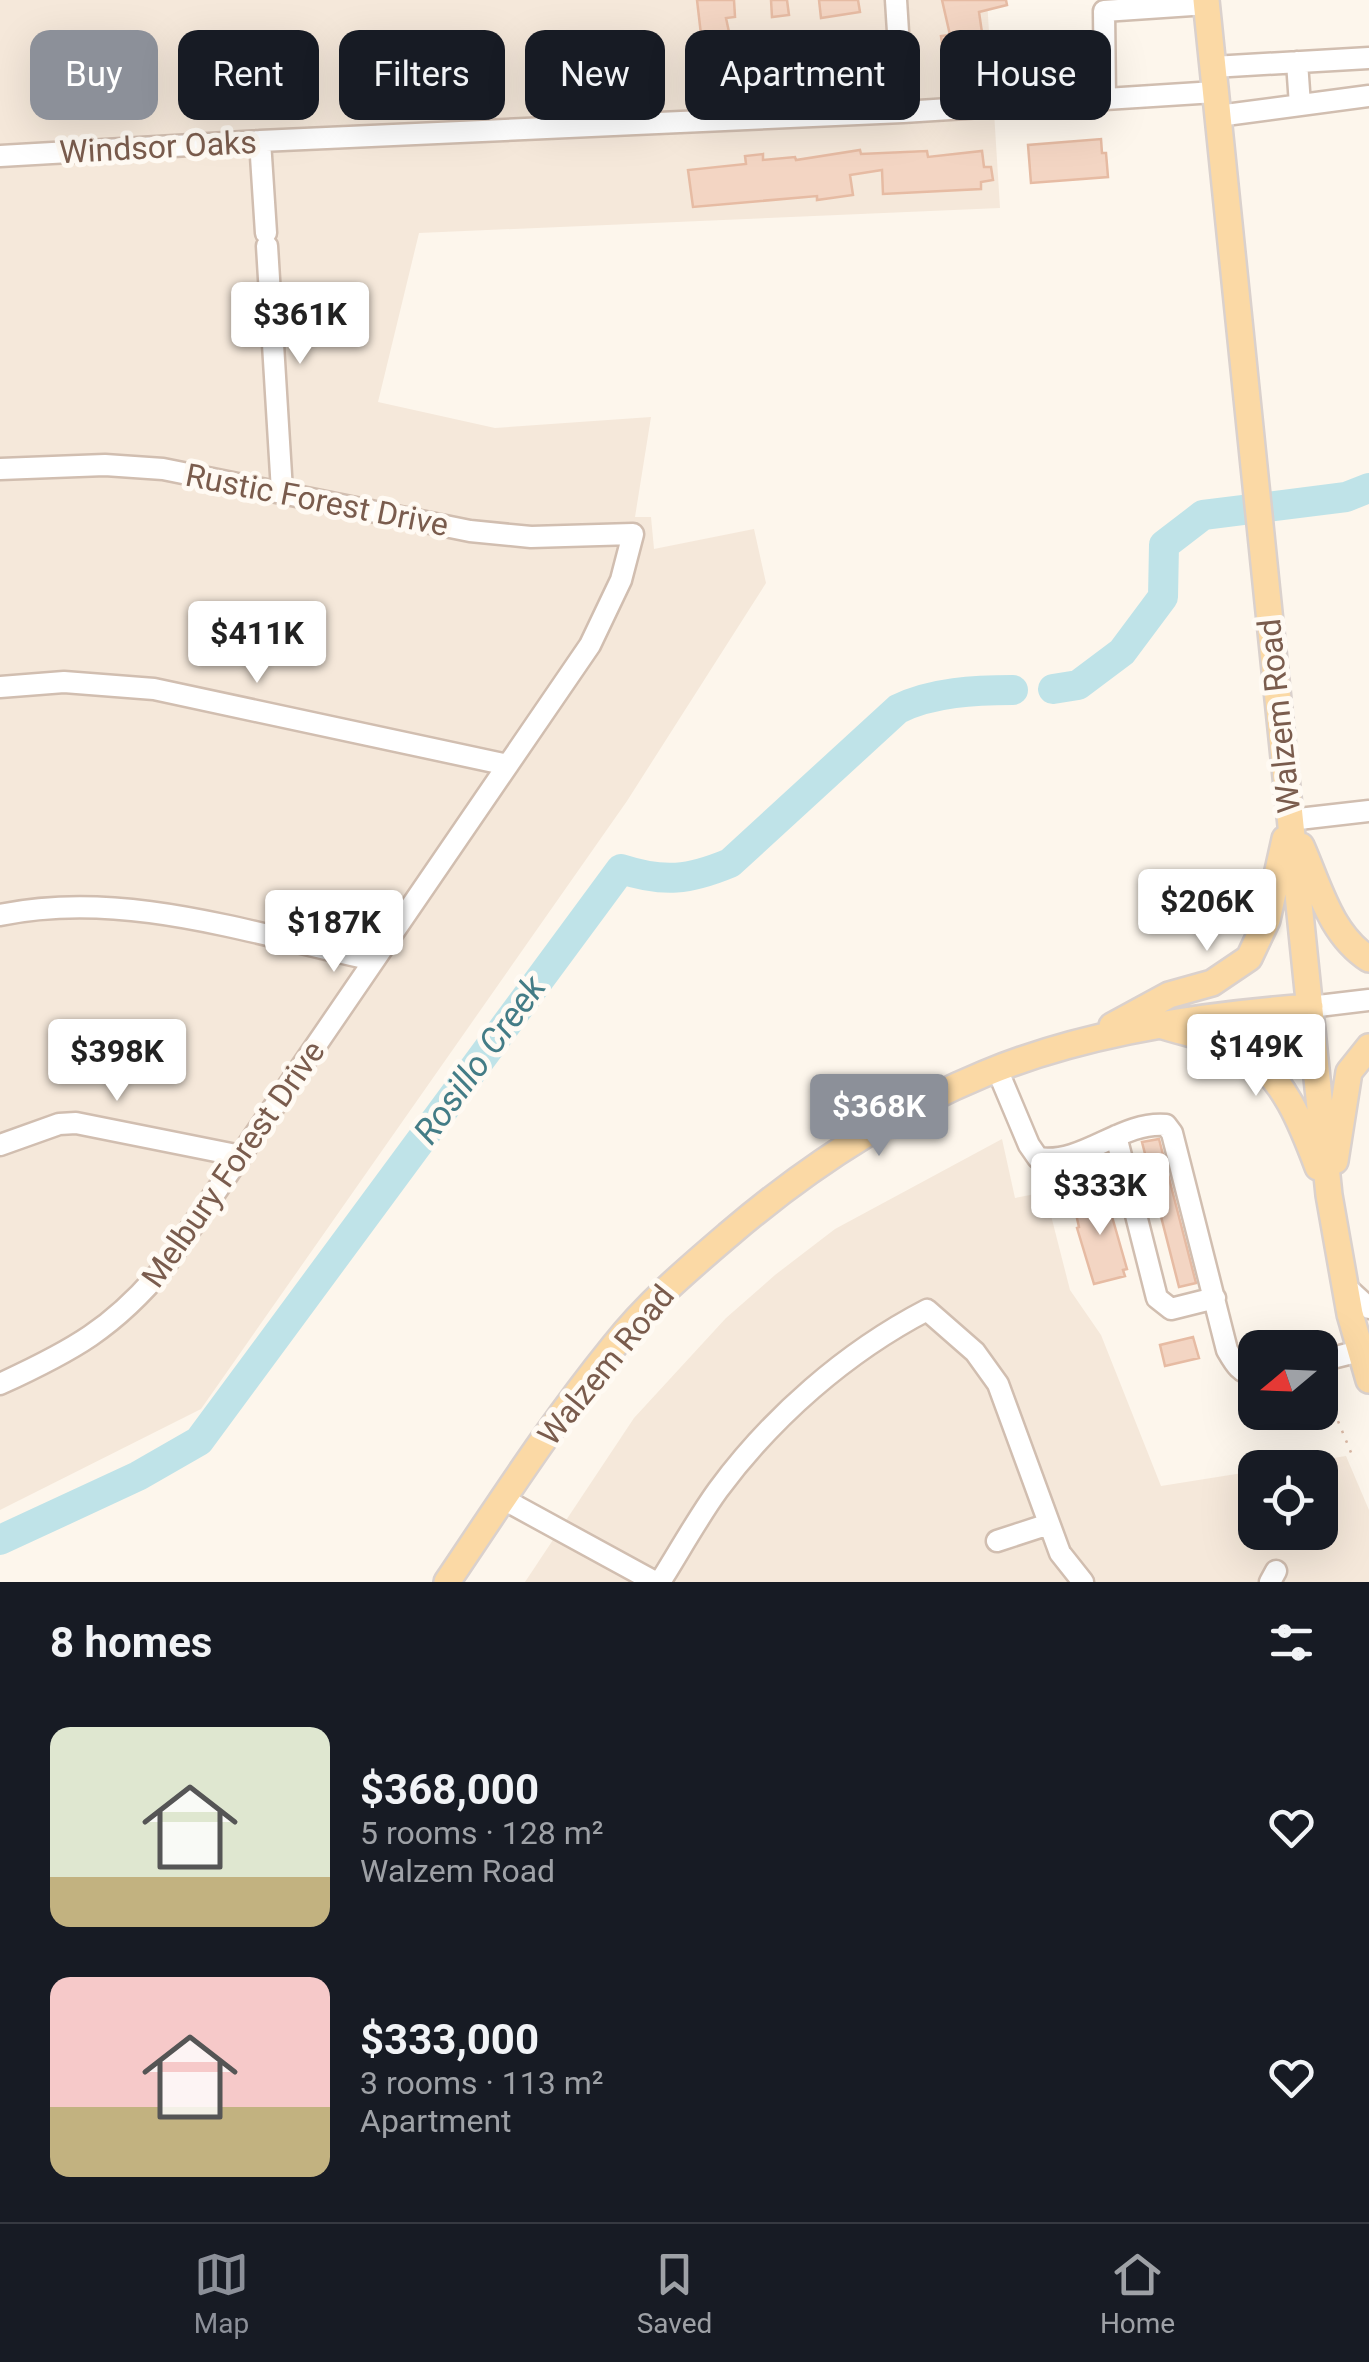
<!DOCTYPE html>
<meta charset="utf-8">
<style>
:root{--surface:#171b24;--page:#20242c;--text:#f1f3f6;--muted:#9ea1a6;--line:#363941;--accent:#8c9099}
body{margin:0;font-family:Roboto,sans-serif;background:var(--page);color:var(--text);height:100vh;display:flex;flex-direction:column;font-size:38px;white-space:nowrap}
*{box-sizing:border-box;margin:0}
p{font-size:32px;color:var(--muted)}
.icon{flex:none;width:55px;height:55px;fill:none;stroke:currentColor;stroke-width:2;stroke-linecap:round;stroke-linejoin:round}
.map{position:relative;height:1582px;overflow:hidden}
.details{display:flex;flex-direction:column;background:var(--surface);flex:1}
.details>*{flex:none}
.guide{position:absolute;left:30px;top:30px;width:1310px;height:90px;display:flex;gap:20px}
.needle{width:65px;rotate:251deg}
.fabs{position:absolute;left:1238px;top:1330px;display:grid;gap:20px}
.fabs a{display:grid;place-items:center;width:100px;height:100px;border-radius:20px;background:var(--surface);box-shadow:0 10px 40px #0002;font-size:50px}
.price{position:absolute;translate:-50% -85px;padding:0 22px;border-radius:10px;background:#fff;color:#222;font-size:32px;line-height:65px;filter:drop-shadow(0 2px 5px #0008)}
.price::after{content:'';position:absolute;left:50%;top:60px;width:30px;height:22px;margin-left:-15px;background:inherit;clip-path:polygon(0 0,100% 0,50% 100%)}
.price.on{background:var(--accent);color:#fff}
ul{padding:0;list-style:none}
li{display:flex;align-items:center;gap:30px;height:250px;padding:0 50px}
li span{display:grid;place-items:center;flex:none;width:280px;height:200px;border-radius:20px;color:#555}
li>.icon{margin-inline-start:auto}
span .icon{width:120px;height:120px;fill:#fffc;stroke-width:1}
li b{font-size:42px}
h2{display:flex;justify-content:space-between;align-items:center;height:120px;padding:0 50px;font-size:42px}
.pill{padding:0 35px;border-radius:20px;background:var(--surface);box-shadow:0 10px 40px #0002;font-size:35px;line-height:90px}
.pill.on{background:var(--accent);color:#fff}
.dock{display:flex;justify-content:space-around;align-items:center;height:140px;border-top:2px solid var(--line);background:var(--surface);font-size:28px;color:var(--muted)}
.dock a{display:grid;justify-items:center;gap:5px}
.dock .on{color:var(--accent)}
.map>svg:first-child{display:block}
.residential{fill:#f5e8da}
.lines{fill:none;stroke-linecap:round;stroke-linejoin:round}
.river{stroke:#bfe3e8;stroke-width:30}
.building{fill:#f3d5c3;stroke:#e6bba3;stroke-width:2.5}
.minor-casing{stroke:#d1beb0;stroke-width:25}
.major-casing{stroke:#dad1cd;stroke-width:30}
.path{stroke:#d9b8a5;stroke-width:2.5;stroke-dasharray:2.5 8;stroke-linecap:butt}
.minor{stroke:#fff;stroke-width:20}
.major{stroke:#fbd9a5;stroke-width:25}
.labels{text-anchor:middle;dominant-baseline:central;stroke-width:10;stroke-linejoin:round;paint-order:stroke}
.street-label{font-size:32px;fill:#7a5c4d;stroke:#fffaf3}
.water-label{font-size:35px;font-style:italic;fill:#437c86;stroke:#fffaf3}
</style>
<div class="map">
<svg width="1369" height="1582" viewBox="0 0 1369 1582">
<rect width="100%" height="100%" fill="#fdf6ec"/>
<path class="residential" d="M0,0H987L1000,208L419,233L378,402L495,428L651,417L635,517H651L654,549L754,529L766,583L627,801L201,1409L0,1510Z
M1002,1139L1015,1198L1045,1192L1070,1290L1101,1335L1161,1486L1255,1471V1532H1320V1468L1276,1467L1346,1456L1369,1510V1582H525L634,1418L726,1318L775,1275L835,1229Z"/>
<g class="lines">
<path class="river" d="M1053,689L1078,685L1122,652L1163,597L1164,545L1203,515L1346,497L1369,488
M0,1540L138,1476L199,1441L621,869C664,883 689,880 730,863L898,709C932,692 976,690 1013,690"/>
</g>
<path class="building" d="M697,0H734L735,17L726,18L732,46L798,42L799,55L851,35L862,63L825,77L821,69L757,73L756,61L697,75L690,46L702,43Z
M771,0H787L789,15L772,17Z
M819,0H858L860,12L821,18Z
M942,0H1006L1007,5L979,12L988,74L947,80L941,36L950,35Z
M1101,139L1102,153H1106L1108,177L1031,183L1028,145Z
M860,150L861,154L927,151L928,157L982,151L984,167H991L993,180L981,182V189L883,194L882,170L850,175L853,195L817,200V196L693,207L688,170L746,164L745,156L763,154V160L795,157L796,160Z
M1159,1139L1196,1283L1179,1287L1142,1142Z
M1105,1192L1127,1269L1123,1270L1125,1276L1094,1284L1077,1228L1079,1227L1073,1201Z
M1193,1337L1199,1358L1165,1366L1160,1345Z"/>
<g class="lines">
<g class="minor-casing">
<path id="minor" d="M896,0L903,112
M1297,62L1300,105
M1213,67L1369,58
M1105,98L1104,11L1207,4
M1218,116L1369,96
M260,141L266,233
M0,156L260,141L903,112L1215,92
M267,246L282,491
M0,469L105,465L163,469L470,531L531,537L633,534L621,580L590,645L165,1266C114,1328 72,1351 0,1384
M0,687L64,682L154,689L508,765
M1290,820L1369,811
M0,915C125,889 252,934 374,960
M1310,1007L1369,1000
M997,1069L1029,1145L1038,1158C1084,1165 1120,1121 1166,1125L1172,1133L1227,1350C1234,1362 1240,1374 1255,1375
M1116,1136L1157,1298L1171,1309L1215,1298
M0,1145L59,1124L76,1123L241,1156
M1345,1286L1369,1308
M1320,1361L1360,1351
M503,1499L655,1582
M997,1541L1049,1524
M660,1582C679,1552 697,1519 718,1490C772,1417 846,1352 927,1310L975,1352L998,1384L1060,1553L1083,1582
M1270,1582L1276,1571"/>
</g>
<g class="major-casing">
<path id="major" d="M1206,0L1329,1195L1350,1314L1369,1380
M1301,846C1319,886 1330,934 1369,959
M1112,1026L1169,995L1212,983L1249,958L1267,920L1285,839
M1163,1026C1189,1034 1220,1040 1244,1053C1283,1074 1303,1127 1318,1167
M1335,1161L1349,1072L1369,1047
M447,1582C501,1502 553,1421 614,1346C647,1304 687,1270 728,1235C805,1169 890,1113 984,1074C1085,1032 1202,1015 1310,1007"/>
</g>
<path class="path" d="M1326,1392L1352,1455"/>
<use href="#minor" class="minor"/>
<use href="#major" class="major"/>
</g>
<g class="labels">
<g class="street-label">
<text transform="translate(158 147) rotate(-3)">Windsor Oaks</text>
<text transform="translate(317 500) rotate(11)">Rustic Forest Drive</text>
<text transform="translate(1279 716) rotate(-96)">Walzem Road</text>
<text transform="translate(233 1164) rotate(-55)">Melbury Forest Drive</text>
<text transform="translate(606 1365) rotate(-51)">Walzem Road</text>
</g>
<g class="water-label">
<text transform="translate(480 1060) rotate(-54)">Rosillo Creek</text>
</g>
</g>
</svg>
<div class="fabs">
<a><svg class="needle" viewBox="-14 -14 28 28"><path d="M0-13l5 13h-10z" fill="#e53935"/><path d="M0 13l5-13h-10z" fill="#9ea1a6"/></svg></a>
<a><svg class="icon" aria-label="locate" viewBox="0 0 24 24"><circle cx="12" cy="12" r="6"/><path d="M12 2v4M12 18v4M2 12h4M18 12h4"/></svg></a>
</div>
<b class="price" style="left:300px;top:367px">$361K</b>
<b class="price" style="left:257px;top:686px">$411K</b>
<b class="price" style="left:1207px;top:954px">$206K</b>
<b class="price" style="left:334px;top:975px">$187K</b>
<b class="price" style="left:1256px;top:1099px">$149K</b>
<b class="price" style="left:117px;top:1104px">$398K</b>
<b class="price on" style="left:879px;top:1159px">$368K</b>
<b class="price" style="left:1100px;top:1238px">$333K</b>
<div class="guide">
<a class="pill on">Buy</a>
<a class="pill">Rent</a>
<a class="pill">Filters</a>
<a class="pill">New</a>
<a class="pill">Apartment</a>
<a class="pill">House</a>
</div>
</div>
<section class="details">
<h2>8 homes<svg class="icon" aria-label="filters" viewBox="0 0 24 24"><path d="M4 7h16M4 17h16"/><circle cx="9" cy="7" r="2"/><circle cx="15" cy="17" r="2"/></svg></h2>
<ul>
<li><span style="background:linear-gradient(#dfe7d0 75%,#c2b280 0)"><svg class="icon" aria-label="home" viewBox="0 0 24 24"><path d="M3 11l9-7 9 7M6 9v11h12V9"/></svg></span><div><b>$368,000</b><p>5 rooms · 128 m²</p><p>Walzem Road</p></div><svg class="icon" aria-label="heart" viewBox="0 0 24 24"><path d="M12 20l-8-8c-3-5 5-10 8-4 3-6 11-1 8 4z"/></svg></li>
<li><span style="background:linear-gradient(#f6c9c9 65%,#c2b280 0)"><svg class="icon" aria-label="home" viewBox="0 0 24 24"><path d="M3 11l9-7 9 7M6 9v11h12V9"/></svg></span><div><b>$333,000</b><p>3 rooms · 113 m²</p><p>Apartment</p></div><svg class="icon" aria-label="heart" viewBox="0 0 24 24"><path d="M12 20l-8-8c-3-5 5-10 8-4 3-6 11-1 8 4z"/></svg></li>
</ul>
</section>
<nav class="dock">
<a class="on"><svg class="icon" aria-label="map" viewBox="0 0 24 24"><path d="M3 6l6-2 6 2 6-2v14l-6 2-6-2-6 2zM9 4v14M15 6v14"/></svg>Map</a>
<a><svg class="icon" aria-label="saved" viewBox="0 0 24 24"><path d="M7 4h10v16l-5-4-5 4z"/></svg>Saved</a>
<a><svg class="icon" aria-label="home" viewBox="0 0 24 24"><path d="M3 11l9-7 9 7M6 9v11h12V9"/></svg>Home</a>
</nav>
